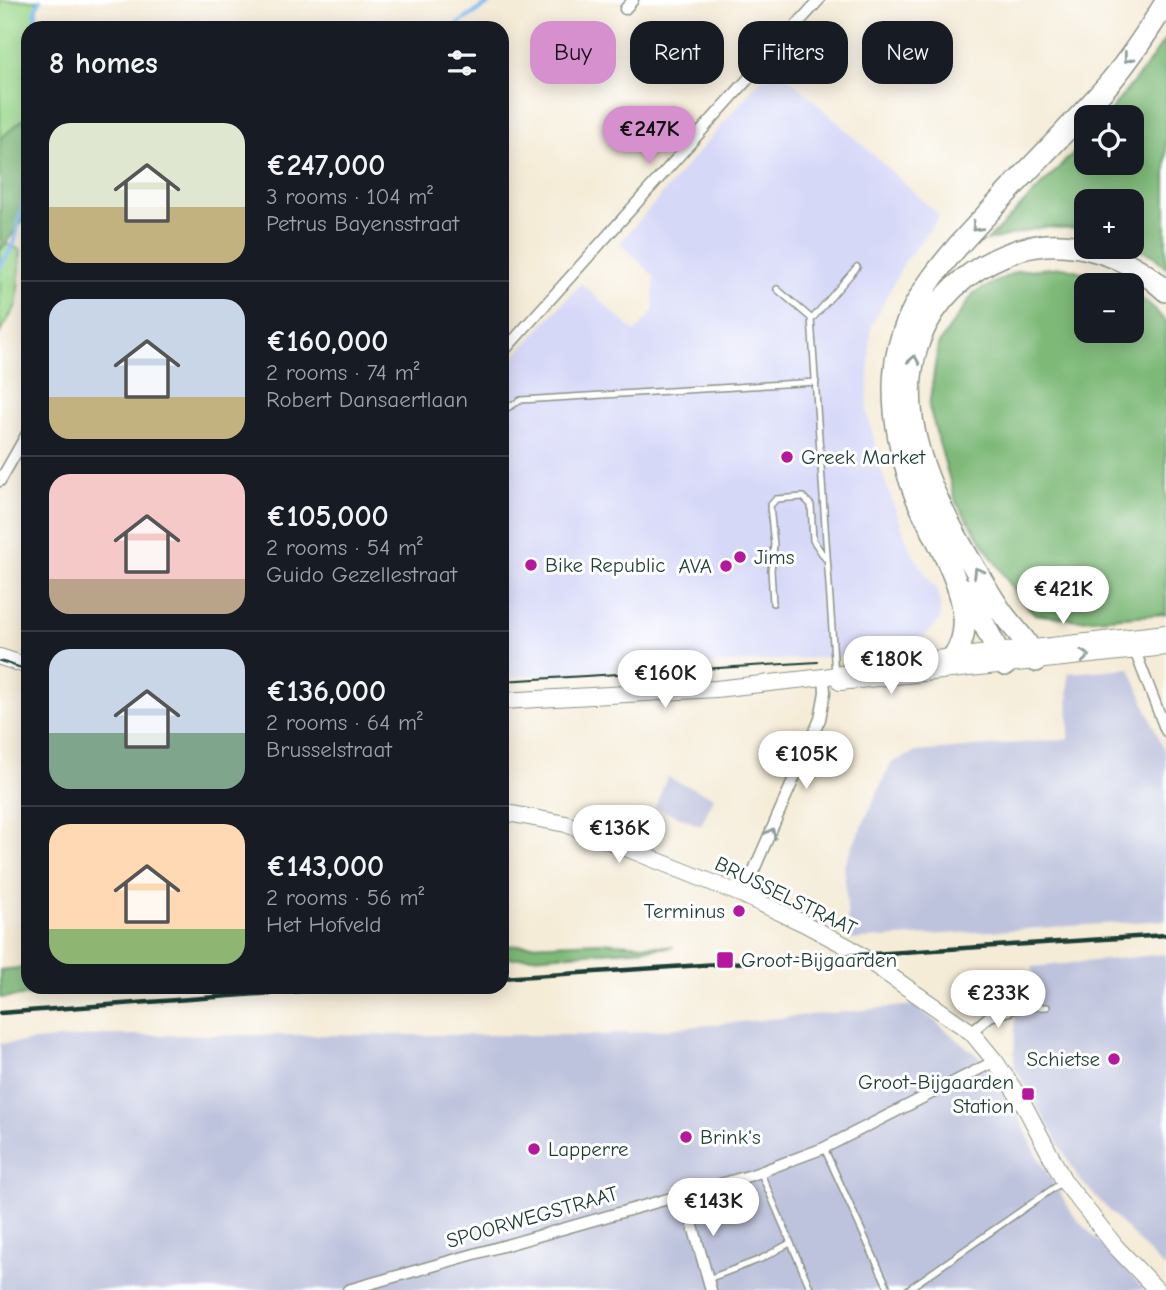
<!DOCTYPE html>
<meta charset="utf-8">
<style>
:root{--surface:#171b24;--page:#242831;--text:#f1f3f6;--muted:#9ea1a6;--line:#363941;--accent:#d690ce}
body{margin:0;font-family:"Comic Neue",sans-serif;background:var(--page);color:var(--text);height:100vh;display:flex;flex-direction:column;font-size:26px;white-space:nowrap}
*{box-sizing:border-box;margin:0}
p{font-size:23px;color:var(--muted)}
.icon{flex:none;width:38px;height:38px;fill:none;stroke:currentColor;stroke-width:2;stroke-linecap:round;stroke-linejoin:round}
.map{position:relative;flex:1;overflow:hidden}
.side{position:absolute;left:21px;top:21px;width:488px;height:973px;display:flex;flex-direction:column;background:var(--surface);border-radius:21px;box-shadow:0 4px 18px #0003}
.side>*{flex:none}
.banner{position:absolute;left:530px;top:21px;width:530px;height:63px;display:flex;gap:14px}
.tools{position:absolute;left:1074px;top:105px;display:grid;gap:14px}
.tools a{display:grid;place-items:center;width:70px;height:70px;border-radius:14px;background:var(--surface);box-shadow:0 4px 18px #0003;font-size:35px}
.price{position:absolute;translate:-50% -60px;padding:0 16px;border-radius:24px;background:#fff;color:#222;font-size:23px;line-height:46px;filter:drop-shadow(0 2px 4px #0008)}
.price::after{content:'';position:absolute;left:50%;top:42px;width:21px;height:16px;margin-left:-10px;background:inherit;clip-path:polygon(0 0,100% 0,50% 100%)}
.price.active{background:var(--accent);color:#111}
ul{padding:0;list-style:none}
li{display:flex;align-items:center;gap:21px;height:175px;padding:0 28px}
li+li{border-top:2px solid var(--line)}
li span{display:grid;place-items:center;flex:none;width:196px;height:140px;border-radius:21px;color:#555}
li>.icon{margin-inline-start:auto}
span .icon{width:84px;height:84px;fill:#fffc;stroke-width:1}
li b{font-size:30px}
h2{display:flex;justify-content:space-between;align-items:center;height:84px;padding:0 28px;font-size:30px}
.chip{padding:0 24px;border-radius:21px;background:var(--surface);box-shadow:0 4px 18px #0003;font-size:24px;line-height:63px}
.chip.active{background:var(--accent);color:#111}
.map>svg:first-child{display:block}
.built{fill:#d6d8f8}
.industrial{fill:#bec3dd}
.green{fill:#9dd98d;stroke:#5e8b60;stroke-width:2}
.forest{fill:#7eb978;stroke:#4e7b56;stroke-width:2}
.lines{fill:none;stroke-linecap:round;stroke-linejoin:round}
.stream{stroke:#80bdf3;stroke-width:4.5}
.lane-casing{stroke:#8a9486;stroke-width:8}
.street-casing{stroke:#8a9486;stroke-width:13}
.secondary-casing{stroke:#8a9486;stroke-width:18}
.highway-casing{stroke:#8a9486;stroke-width:24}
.lane{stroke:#fff;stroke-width:5}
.street{stroke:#fff;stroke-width:10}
.secondary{stroke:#fff;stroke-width:16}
.highway{stroke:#fff;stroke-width:21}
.tram{stroke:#1f3d34;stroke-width:2}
.rail{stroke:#1f3d34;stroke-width:4.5}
.oneway{stroke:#8f9e9a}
.poi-dot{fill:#b5179e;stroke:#fff;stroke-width:2.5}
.labels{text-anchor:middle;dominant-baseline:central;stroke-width:6;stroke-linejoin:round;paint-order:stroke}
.poi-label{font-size:21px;fill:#1f3d34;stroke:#fff;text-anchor:start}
.street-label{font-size:21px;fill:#1f3d34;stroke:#fff}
</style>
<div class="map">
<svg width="1166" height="1290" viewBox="0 0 1166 1290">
<rect width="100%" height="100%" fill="#fff"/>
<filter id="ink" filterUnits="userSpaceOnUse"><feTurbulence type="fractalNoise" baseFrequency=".0143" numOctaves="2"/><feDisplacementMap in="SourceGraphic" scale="14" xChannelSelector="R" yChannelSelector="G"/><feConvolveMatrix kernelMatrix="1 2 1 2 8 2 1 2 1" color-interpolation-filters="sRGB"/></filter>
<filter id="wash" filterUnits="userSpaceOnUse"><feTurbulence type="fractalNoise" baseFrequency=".00686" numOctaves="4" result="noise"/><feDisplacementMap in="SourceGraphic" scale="28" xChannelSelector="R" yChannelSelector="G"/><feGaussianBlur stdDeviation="1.57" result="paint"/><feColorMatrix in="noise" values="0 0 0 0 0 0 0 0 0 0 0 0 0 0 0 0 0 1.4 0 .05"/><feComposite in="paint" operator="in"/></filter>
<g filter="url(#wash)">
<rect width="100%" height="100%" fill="#f5ecd8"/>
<path class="built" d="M774,64L940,216L904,263L871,327L867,411L882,473L910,549L940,596V620L923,638L844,656L502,677V371L581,283L635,332L653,312L654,276L620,243Z"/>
<path class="industrial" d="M1130,668L1166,755V920L849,940L844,864L891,763L915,752L1069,739L1068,673Z
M667,777L714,797L701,826L655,807Z
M1166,954V1267L1162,1266L1079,1179L1014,1066L1016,997L1035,990L1032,967Z
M915,1005L984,1061L1011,1100L1038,1157L1074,1216L1145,1290H0V1044L102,1035H604Z"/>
<path class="green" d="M0,0H37V28H28V120L0,146Z
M0,234L2,242L21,250L17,304L0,333Z"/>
<path class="forest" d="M1166,38V268L1153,255L1132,246V201H1087V229L1042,227L987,241L1087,139V163H1132V117H1105L1145,68Z
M28,115V214L0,251V139Z
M1063,267L1112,280L1120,285H1087V331H1132V293L1149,304L1166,322V614L1078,620L1035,614L1018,597L956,502L929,407L938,345L974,293L1017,271Z
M600,942L674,947L502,959V946Z
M28,967V987H120L0,998V970Z"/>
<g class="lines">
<path class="stream" d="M38,28L35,10L40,0
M452,28L494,0
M0,267L14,244L28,179"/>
</g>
</g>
<g filter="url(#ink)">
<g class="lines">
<g class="lane-casing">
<path id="lane" d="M777,289L812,319L857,267
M811,318L835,674
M502,411L521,400L816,382
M773,603L771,570L774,545L770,506L776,499L803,497L811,505L813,540L825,558
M1015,1008L1047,1007
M824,1148L889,1290
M760,1171L811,1290
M708,1279L761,1259L790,1243
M907,1290L1061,1183"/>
</g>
<g class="street-casing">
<path id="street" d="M625,9L633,0
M502,353L819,0
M0,481L28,432
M1133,646L1166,731
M743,895L820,719L825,692L824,677
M971,1032L990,1016L1015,1008
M684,1194L711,1290
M348,1290L752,1175L824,1148L995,1061"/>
</g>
<g class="secondary-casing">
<path id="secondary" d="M0,657L28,666
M840,682L1166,647
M502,701L716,689L824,677L899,663L1166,633
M502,812L566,824L743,895L803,923L850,948L971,1032L995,1061L1023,1103L1064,1181L1116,1247L1157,1290"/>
</g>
<g class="highway-casing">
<path id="highway" d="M966,589L1005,665
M953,657C989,611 929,535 913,489C900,452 891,409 895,369C902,298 957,247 1003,197C1035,163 1067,130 1098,96C1124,68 1146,35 1166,2
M1036,661C1029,642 1015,630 1003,614C993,600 984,584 975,569C932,498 885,406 926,325C945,288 980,262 1019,250C1070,235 1128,255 1166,291"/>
</g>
<use href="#lane" class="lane"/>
<use href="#street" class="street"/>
<use href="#secondary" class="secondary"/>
<use href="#highway" class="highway"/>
<path class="tram" d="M0,661L28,670
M502,681L818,662"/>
<path class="rail" d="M502,978L1166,935
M0,1013L353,987"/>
</g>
<defs><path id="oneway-chevron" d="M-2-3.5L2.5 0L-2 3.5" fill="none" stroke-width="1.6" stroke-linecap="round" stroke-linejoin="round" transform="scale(1.75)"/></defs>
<g class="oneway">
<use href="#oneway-chevron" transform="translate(1128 58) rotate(128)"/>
<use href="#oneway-chevron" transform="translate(976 227) rotate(133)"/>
<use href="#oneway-chevron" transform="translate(914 360) rotate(-80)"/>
<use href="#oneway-chevron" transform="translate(978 572) rotate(-121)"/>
<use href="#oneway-chevron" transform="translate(1085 656) rotate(-6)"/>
<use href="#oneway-chevron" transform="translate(771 833) rotate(-66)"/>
</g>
</g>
<g class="poi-dot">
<circle cx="787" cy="457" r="7"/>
<circle cx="740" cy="557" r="7"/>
<circle cx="531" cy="565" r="7"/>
<circle cx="726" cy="566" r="7"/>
<circle cx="739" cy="911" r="7"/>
<rect x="716" y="951" width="18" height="18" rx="3.5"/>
<circle cx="1114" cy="1059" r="7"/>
<rect x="1021" y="1087" width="14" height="14" rx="3.5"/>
<circle cx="686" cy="1137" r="7"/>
<circle cx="534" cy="1149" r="7"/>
</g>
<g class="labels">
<g class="poi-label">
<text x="801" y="457">Greek Market</text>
<text x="754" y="557">Jims</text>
<text x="545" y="565">Bike Republic</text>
<text x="712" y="566" text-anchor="end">AVA</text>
<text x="725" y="911" text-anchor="end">Terminus</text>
<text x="741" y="960">Groot-Bijgaarden</text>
<text x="1100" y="1059" text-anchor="end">Schietse</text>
<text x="1014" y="1082" text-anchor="end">Groot-Bijgaarden<tspan x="1014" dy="24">Station</tspan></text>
<text x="700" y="1137">Brink's</text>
<text x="548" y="1149">Lapperre</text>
</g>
<g class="street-label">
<text transform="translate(786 896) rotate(26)">BRUSSELSTRAAT</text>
<text transform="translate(532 1217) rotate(-16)">SPOORWEGSTRAAT</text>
</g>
</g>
</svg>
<div class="tools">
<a><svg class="icon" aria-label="locate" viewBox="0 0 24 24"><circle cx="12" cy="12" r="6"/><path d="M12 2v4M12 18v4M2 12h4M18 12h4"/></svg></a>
<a>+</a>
<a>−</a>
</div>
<b class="price active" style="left:649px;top:166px">€247K</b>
<b class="price" style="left:1063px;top:626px">€421K</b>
<b class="price" style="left:891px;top:696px">€180K</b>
<b class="price" style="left:665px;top:710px">€160K</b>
<b class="price" style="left:806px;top:791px">€105K</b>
<b class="price" style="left:619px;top:865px">€136K</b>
<b class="price" style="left:998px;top:1030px">€233K</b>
<b class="price" style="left:713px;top:1238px">€143K</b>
<div class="banner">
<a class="chip active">Buy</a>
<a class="chip">Rent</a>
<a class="chip">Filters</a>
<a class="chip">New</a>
</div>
<section class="side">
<h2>8 homes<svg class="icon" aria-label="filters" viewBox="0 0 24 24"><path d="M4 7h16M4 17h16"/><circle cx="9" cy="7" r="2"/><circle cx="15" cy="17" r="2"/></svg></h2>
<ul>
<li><span style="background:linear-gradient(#dfe7d0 60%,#c2b280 0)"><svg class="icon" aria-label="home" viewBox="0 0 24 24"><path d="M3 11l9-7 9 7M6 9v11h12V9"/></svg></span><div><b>€247,000</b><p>3 rooms · 104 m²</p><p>Petrus Bayensstraat</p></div></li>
<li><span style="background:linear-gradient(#c9d6e8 70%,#c2b280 0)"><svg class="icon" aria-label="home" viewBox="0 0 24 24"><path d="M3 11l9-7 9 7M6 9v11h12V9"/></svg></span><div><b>€160,000</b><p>2 rooms · 74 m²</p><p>Robert Dansaertlaan</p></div></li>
<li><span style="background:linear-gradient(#f6c9c9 75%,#b9a48a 0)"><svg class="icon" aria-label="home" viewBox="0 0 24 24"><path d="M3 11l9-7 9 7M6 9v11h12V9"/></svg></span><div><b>€105,000</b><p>2 rooms · 54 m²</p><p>Guido Gezellestraat</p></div></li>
<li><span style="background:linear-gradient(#c9d6e8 60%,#7fa58c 0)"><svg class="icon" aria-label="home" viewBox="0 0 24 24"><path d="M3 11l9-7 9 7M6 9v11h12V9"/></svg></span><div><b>€136,000</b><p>2 rooms · 64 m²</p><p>Brusselstraat</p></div></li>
<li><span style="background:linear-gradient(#ffd9b3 75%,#8fb573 0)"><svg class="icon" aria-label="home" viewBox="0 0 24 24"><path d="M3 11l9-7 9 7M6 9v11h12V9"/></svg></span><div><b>€143,000</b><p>2 rooms · 56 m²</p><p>Het Hofveld</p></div></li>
</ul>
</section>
</div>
